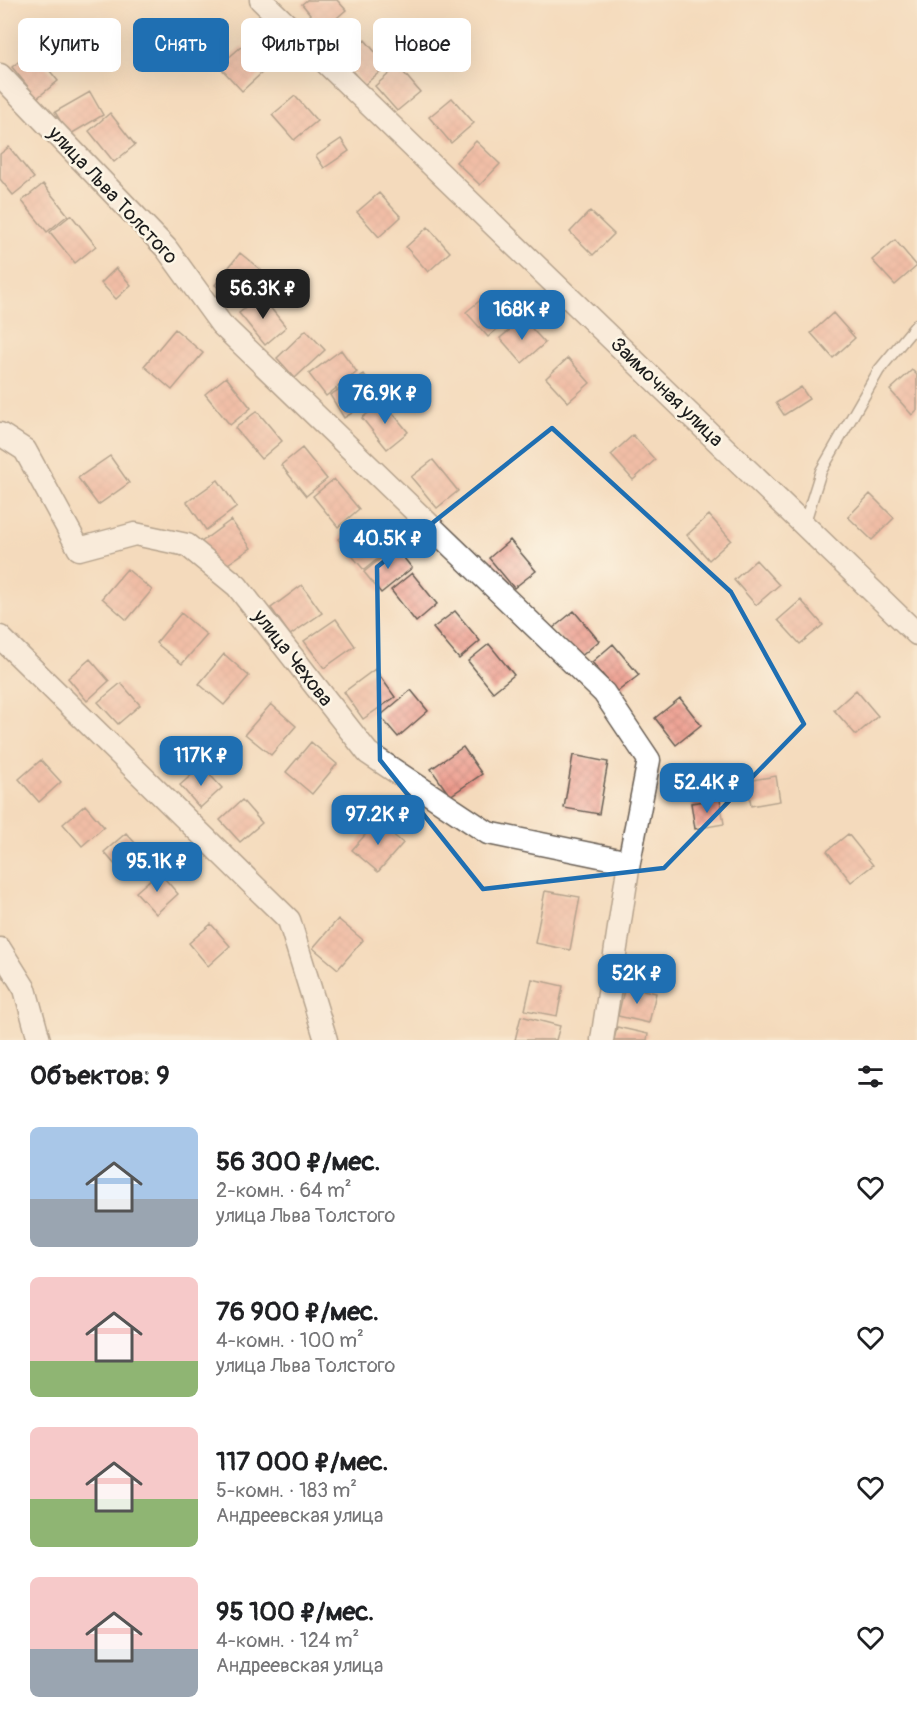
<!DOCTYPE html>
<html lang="ru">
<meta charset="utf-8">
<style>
:root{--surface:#fff;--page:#f6f6f6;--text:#202124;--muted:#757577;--accent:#1f6fb2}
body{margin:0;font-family:Pangolin,sans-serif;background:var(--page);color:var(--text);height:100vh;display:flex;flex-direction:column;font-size:22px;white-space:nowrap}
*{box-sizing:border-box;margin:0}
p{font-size:20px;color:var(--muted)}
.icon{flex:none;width:33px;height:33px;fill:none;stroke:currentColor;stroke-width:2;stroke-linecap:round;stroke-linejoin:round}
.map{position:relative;height:1040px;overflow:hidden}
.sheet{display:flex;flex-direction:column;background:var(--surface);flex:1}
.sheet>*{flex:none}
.top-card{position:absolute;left:18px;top:18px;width:600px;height:54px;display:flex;gap:12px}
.price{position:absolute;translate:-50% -51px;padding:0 14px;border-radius:12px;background:var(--accent);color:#fff;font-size:20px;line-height:39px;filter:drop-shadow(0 2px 3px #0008)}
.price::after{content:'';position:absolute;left:50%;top:36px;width:18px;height:14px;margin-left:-9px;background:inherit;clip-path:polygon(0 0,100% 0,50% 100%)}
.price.on{background:#222;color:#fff}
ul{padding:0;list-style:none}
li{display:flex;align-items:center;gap:18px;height:150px;padding:0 30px}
li span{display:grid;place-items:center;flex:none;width:168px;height:120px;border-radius:9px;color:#555}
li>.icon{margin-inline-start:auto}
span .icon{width:72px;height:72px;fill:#fffc;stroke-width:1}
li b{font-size:26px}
h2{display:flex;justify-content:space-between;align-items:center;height:72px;padding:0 30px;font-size:26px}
.tag{padding:0 21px;border-radius:9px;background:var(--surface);box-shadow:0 6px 24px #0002;font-size:21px;line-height:54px}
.tag.on{background:var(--accent);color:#fff}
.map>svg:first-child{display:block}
.building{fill:url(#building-cross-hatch)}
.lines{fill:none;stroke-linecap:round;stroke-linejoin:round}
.service-casing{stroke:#685e54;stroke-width:13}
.minor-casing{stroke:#685e54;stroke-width:25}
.service{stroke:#fff;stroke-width:10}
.minor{stroke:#fff;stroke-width:22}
.marked{fill:none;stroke:#1f6fb2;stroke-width:4.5;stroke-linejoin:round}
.labels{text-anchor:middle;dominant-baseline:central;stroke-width:5;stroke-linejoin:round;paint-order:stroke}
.street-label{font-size:20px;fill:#1c1c1c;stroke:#fcf5e5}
</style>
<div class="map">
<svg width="917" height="1040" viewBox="0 0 917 1040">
<defs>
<pattern id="building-cross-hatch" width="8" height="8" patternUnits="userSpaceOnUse" patternTransform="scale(1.5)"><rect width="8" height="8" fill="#ec998b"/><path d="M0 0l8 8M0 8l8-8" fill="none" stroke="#ca8377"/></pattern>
</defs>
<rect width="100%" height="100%" fill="#fcf5e5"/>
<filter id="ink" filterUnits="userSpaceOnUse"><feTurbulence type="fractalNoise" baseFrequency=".0167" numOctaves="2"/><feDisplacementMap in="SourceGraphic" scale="12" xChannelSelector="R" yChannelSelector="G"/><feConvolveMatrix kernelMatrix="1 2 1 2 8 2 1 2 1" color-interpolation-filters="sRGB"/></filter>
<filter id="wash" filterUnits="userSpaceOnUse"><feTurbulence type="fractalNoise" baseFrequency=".008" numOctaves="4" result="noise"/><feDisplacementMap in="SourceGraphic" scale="24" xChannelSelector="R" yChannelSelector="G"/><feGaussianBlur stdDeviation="1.35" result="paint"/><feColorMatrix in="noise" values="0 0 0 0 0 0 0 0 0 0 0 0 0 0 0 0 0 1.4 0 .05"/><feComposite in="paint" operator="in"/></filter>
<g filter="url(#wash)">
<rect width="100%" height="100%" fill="#f4dabc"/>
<g id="blocks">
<path class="building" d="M307,0H337L346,10L323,30L302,4Z
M365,40L387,66L364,85L343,60Z
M242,46L264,71L242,91L219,66Z
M33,50L58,81L37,98L12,67Z
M398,66L420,92L397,111L375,86Z
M90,92L103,115L69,135L55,112Z
M295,96L317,121L294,140L272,115Z
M452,98L474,123L451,143L429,117Z
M110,113L135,145L114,162L89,131Z
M341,139L349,151L324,168L316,156Z
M476,141L500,164L480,185L456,162Z
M9,147L34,178L13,195L0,179V154Z
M43,184L68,215L47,232L22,201Z
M379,193L401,217L379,237L357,212Z
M590,211L614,234L593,255L570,232Z
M71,215L96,246L75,263L50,232Z
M428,227L450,252L428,272L406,247Z
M895,240L917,266L895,285L872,260Z
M240,253L261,270L236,302L215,285Z
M116,268L131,285L116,299L101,283Z
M489,293L511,317L488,337L466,312Z
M261,296L286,327L265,345L239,313Z
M833,313L855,338L833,358L811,333Z
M523,319L545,343L522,363L500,338Z
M175,329L203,353L172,390L144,366Z
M306,330L325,350L295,378L277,358Z
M341,350L357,372L326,396L309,374Z
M568,358L590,383L568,402L546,378Z
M912,370L917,375V410L912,415L890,390Z
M364,374L378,397L344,418L330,395Z
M226,377L251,408L230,425L205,394Z
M801,387L809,399L784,415L776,403Z
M383,401L408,432L387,449L362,418Z
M257,411L282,441L261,459L235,428Z
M633,435L655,460L633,480L611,455Z
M302,448L327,479L306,496L281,465Z
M110,456L129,483L98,505L78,478Z
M433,460L458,491L437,508L411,477Z
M334,479L359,509L338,527L313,496Z
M218,480L237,507L206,530L187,502Z
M870,494L894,518L872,540L848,517Z
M709,515L731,540L709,560L687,535Z
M231,520L251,548L219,570L200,543Z
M359,522L385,553L364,570L338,539Z
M510,540L536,571L514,588L489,558Z
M395,547L412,568L381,593L364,572Z
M756,560L779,585L756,605L734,580Z
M127,569L152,590L127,620L102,598Z
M412,573L437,604L416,622L391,590Z
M302,585L322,613L290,635L271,608Z
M801,600L823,625L800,644L778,620Z
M455,611L480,641L459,659L433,628Z
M574,611L599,641L578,659L553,628Z
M181,613L207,635L182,664L156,643Z
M336,619L355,646L324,668L304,641Z
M489,644L514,675L493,692L468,661Z
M613,644L639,675L617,692L592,662Z
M224,654L249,676L224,705L199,684Z
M90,659L109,681L87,701L68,678Z
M375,669L395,697L363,719L344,692Z
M121,683L140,705L118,724L98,702Z
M411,690L428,711L398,737L380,716Z
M856,690L878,716L856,735L834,710Z
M680,698L701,725L676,745L655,718Z
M271,704L296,726L271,755L245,734Z
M311,742L337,764L312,794L286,772Z
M463,747L482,774L450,796L431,769Z
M573,755L608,762L599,814L564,808Z
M41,760L61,782L39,802L19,779Z
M202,766L222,788L200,808L180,785Z
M776,776L780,801L751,806L747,781Z
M720,799L724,824L695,829L691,803Z
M242,800L262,823L240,842L220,820Z
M85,805L104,827L82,846L63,824Z
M377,821L403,843L378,872L352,850Z
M126,833L146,855L124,875L104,852Z
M848,834L873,865L851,882L827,851Z
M159,872L178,894L156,914L136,892Z
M545,891L580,897L570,950L535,943Z
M338,919L363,940L338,969L313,948Z
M211,924L230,946L208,966L189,943Z
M532,979L563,986L557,1016L525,1010Z
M625,986L656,993L649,1023L618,1016Z
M521,1016L560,1026L556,1040H515Z
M617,1027L648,1034L647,1040H614Z"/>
</g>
</g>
<g filter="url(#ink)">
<use href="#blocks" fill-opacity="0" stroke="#685e54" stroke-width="1.5"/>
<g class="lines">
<g class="service-casing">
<path id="service" d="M804,525L821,471L879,370L917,324"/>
</g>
<g class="minor-casing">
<path id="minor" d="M261,0L917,634
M0,75L166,248L221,324L604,693L649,760L629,862L602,1040
M0,434L25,450L79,549L135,534L187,545L237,586L368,753L488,833L629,862
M0,637L289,920L326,1040
M0,949L25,989L39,1040"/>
</g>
<use href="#service" class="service"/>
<use href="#minor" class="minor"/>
</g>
</g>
<path d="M0 0H917V1040H0ZM552,428L731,592L804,724L664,868L483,889L380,760L377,567Z" fill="#f4dabc" fill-opacity=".55" fill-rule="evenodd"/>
<path class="marked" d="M552,428L731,592L804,724L664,868L483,889L380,760L377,567Z"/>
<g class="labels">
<g class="street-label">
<text transform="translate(113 195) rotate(47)">улица Льва Толстого</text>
<text transform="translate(667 392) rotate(44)">Заимочная улица</text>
<text transform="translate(293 658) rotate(52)">улица Чехова</text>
</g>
</g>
</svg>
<b class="price on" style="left:263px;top:320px">56.3K ₽</b>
<b class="price" style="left:522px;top:341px">168K ₽</b>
<b class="price" style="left:385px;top:425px">76.9K ₽</b>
<b class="price" style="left:388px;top:570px">40.5K ₽</b>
<b class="price" style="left:201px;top:787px">117K ₽</b>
<b class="price" style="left:707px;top:814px">52.4K ₽</b>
<b class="price" style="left:378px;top:846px">97.2K ₽</b>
<b class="price" style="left:157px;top:893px">95.1K ₽</b>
<b class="price" style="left:637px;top:1005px">52K ₽</b>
<div class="top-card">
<a class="tag">Купить</a>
<a class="tag on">Снять</a>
<a class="tag">Фильтры</a>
<a class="tag">Новое</a>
</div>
</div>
<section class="sheet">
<h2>Объектов: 9<svg class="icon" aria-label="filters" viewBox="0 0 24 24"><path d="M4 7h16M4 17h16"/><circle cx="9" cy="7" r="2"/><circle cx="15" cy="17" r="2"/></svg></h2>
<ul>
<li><span style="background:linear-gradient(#a9c7e8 60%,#9aa5b1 0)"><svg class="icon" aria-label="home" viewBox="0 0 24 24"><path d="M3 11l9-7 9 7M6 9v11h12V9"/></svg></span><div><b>56 300 ₽/мес.</b><p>2-комн. · 64 m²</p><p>улица Льва Толстого</p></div><svg class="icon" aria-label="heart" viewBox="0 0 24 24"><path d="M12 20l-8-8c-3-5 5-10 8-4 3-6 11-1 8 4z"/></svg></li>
<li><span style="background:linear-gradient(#f6c9c9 70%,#8fb573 0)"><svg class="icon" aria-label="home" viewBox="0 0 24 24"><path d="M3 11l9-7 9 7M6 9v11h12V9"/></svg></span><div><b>76 900 ₽/мес.</b><p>4-комн. · 100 m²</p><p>улица Льва Толстого</p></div><svg class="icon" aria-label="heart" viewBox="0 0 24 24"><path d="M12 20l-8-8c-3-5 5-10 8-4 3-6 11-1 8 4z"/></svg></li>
<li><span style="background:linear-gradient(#f6c9c9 60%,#8fb573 0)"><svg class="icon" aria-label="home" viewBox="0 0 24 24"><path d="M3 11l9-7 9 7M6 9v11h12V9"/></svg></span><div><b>117 000 ₽/мес.</b><p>5-комн. · 183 m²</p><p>Андреевская улица</p></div><svg class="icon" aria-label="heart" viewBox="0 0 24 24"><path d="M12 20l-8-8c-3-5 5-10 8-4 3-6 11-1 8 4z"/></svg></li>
<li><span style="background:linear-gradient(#f6c9c9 60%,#9aa5b1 0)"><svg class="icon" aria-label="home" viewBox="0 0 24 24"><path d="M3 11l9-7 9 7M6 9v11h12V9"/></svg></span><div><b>95 100 ₽/мес.</b><p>4-комн. · 124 m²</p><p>Андреевская улица</p></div><svg class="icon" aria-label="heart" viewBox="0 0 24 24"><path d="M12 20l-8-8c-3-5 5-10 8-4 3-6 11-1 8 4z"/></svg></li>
</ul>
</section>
